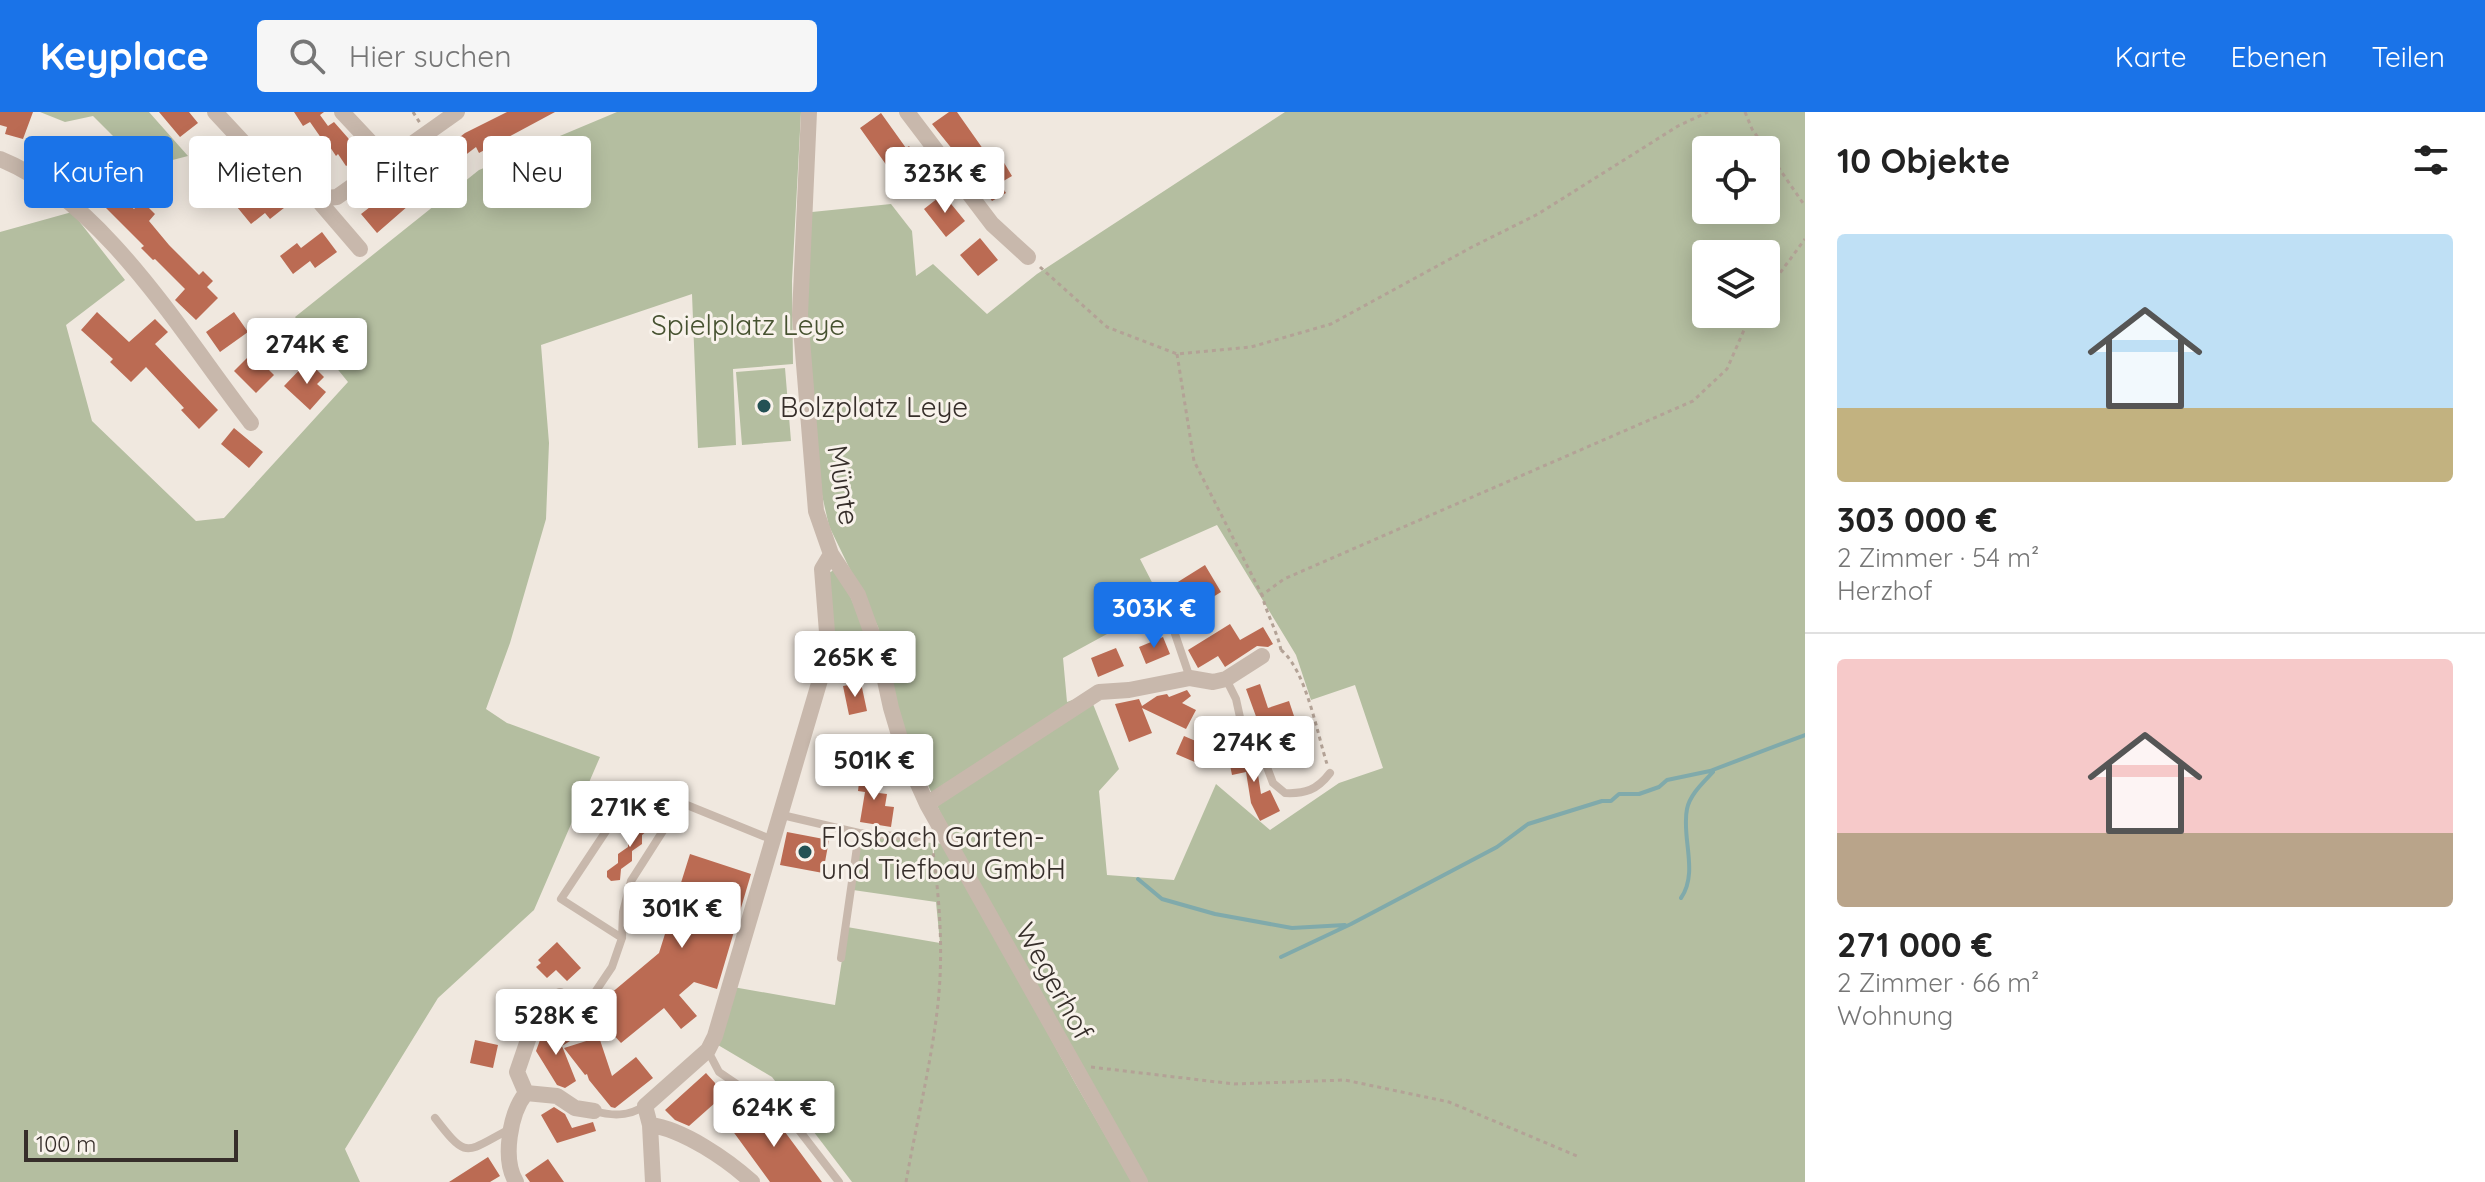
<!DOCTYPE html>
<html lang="de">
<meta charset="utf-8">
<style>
:root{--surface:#fff;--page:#f6f6f6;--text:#222;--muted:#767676;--line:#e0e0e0;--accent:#1a73e8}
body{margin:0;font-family:Quicksand,sans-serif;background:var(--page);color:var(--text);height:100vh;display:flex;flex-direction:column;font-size:30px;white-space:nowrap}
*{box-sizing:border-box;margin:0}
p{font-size:26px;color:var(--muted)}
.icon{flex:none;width:44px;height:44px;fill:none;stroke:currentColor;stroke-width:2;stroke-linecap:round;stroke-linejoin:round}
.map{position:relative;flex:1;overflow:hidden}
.side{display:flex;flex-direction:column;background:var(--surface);width:680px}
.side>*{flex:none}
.banner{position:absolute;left:24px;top:24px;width:760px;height:72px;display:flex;gap:16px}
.controls{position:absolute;left:1692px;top:24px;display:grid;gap:16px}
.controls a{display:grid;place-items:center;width:88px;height:88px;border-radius:8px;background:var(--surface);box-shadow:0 4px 20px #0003;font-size:40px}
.scale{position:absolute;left:24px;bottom:20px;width:214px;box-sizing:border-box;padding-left:8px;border:4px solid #362e2a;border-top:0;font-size:22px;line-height:28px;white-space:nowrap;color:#362e2a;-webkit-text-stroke:6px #f8f2eb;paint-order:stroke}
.price{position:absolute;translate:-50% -68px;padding:0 18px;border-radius:8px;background:#fff;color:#222;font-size:26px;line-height:52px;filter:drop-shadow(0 2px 4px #0008)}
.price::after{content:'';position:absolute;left:50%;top:48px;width:24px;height:18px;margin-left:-12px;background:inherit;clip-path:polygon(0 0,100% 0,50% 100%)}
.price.on{background:var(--accent);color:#fff}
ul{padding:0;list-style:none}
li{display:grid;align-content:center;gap:16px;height:424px;padding:0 32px}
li+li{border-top:2px solid var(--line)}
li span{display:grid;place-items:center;height:248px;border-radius:8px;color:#555}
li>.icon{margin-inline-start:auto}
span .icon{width:144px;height:144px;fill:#fffc;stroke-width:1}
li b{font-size:34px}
h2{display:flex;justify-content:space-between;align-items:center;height:96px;padding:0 32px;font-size:34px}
.chip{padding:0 28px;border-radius:8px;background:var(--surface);box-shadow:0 4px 20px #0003;font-size:28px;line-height:72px}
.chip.on{background:var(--accent);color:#fff}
header{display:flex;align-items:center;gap:48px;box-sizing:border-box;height:112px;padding:0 40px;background:var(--accent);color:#fff}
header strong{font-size:38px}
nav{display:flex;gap:44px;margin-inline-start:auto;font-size:28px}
.search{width:560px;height:72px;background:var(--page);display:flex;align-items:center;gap:20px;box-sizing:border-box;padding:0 28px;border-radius:8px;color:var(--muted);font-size:30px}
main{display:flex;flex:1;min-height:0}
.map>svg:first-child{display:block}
.green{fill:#b4bea0;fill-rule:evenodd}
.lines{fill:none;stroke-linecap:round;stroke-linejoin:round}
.stream{stroke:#80aaab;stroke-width:4}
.building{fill:#bb6b53}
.path{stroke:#b3a296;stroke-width:3;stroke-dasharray:4 4;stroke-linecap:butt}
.service{stroke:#c8b8ac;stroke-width:8}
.minor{stroke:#c8b8ac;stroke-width:16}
.poi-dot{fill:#235154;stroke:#f8f2eb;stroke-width:3}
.labels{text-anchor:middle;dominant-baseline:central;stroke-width:6;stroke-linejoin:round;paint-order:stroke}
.park-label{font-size:28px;fill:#465230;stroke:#f8f2eb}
.poi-label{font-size:28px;fill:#362e2a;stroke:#f8f2eb;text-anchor:start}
.street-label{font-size:28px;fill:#362e2a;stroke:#f8f2eb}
</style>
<header>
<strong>Keyplace</strong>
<div class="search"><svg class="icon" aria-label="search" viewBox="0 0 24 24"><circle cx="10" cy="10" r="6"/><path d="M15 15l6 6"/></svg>Hier suchen</div>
<nav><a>Karte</a><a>Ebenen</a><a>Teilen</a></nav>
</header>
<main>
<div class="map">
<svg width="1805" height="1070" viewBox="0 0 1805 1070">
<rect width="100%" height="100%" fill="#f0e8df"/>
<path class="green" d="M40,0H149L188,44L161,51L129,40L93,4L65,10Z
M617,0H801L792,169L793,252L733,257L736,333L698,336L692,182L541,233L549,331L546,407L510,531L486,597L507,611L600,645L534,798L438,886L345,1037L360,1070H0V120L72,100L125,168L66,213L92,309L196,409L224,406L348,270L295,205L479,58Z
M1285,0H1805V1070H1148L1090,971L940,700L904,619L878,515L829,414L822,383L806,196L812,100L891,92L912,119L916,164L933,152L987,202L1037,162ZM1706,38H1766V98H1706ZM1706,142H1766V202H1706ZM1217,413L1296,543L1311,588L1355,573L1383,656L1339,671L1270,718L1216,672L1174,768L1107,763L1099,679L1119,657L1089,582L1067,590L1063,546L1118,516L1115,499L1157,480L1140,447Z
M785,256L791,329L742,333L736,260Z
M834,458L846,474L872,537L834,530L825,463Z
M860,724L932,731L934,754V731L944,732L1074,969L1132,1070H852L772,965L718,933L733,875L835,893L847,815L940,831L936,790L853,778Z"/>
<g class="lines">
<path class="stream" d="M1138,767L1162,787L1215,802L1292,816L1345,813
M1681,786C1699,760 1681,725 1687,697C1690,682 1704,670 1713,660
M1281,845L1351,812L1497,735L1528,712L1602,689H1611L1619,682H1639L1659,675L1667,668L1710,659L1805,623"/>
</g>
<path class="building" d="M0,0H33L23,27L5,22L7,15L0,13Z
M159,0H189L198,11L180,25Z
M294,0H324L320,3L328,14L334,10L363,43L346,54L338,42L336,44L328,32L326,33L310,10L303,14Z
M507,0H555L479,41L476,35L455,51L459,56L418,91L416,87L377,121L361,102L465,21Z
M949,0H957L988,44L997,39L1012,64L1000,71L1006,81L992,89L984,77L988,75L965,37L957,43L932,12Z
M881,1L906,36L909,34L918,46L921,44L930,57L907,75L900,66L897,68L860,16Z
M42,29L64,44L54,59L32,44Z
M229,31L245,48L225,62L222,57L203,70L189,50L207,37L212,43Z
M272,77L289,92L270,107L265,101L251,112L237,95L252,84L256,89Z
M114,78L134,97L142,89L155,102L149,109L169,133L199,163L203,159L213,169L207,175L218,186L196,208L175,188L185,177L155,147L153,148L141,136L144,134L101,91Z
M943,82L965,109L946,125L924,97Z
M322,120L337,140L315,156L310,149L293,162L280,144L297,131L301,136Z
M980,126L998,148L978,164L960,143Z
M97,200L129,230L155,207L168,220L155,232L218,298L199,317L181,298L184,296L146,255L131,270L110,250L113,247L81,218Z
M234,200L248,220L220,240L206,220Z
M252,241L274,263L256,281L234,259Z
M308,249L324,265L317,272L326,280L310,298L284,274Z
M234,316L263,340L249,356L221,332Z
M1205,453L1221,480L1189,500L1173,473Z
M1230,512L1240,528L1263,515L1273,532L1268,535L1257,534L1225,555L1218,544L1198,556L1188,538Z
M1163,525L1170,542L1146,552L1139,535Z
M1116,536L1124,554L1098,565L1091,546Z
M861,571L867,599L849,603L843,574Z
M1260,572L1268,596L1289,589L1295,607L1274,614L1285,646L1273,651L1246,577Z
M1187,578L1191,584L1182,591L1196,598L1186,617L1142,596L1152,621L1129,630L1115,592L1139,587L1142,594L1157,584L1167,582L1169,585Z
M1184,624L1212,636L1204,654L1176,642Z
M1251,636L1260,655L1257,656L1261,682L1270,678L1280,699L1260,709L1251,691L1246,660L1232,663L1229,648L1236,647L1235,639Z
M860,662L881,665L879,681L887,682L885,694L894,695L891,715L860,710L865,680L858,679Z
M643,704L652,706L653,714L642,723V732L632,739V749L621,757L620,768L611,769L607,765V759L618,751V742L628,735V726L639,716V708Z
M787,720L829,728L823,761L780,753Z
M690,742L751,762L717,877L694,870L679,883L697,904L681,917L664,896L621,931L591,898L659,841Z
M557,830L581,856L567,869L556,858L547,866L536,855L541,851L538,848Z
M559,911L570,929L562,934L576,969L565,976L557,973L536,939L540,928Z
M599,925L612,964L636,945L653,966L615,996L611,995L589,968L587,962L585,963L564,936Z
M475,928L498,933L493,956L470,951Z
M706,961L725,982L689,1014L675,1008L665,998Z
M765,993L822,1070H770L732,1018Z
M554,995L565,1002L572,1016L593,1010L596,1019L557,1031L541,1003Z
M488,1045L500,1064L490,1070H449Z
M548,1047L564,1070H530L525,1063Z"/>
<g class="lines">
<path class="path" d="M413,0L420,11
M1745,0L1752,17L1805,94
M1040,155L1107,215L1177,242L1251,235L1331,212L1472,135L1538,102L1678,14L1708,0
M1766,180L1805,127
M1177,242L1194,349L1262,483
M843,536L863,540
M1281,538C1277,519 1267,503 1262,483L1284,467L1693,289L1727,257L1751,202
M1281,538C1306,558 1317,621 1327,652
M1091,955L1234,972L1345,968L1449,990L1577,1044
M906,1070C916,1013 930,957 937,900C944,845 940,788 932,733"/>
<path class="service" d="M1170,483L1175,522L1190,566
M1226,567L1236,587L1243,619L1259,634L1273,671L1285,681C1305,682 1317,678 1330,661
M782,703L859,721L841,846
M859,721L919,726L941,718
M622,826L561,787L626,689L639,678H650L773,728
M581,901L612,855L622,826L623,800L631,769L668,711L673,688
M708,939L719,960L744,977L778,991L839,1070
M594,999C612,1004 629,1005 644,994
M435,1006C468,1049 465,1040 510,1017"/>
<path class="minor" d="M215,0L283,73L317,87L337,85L457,0
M342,0L388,49
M809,0L800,203L816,399L831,442L858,483L879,541L891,596L905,643L927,692L1140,1070
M907,0L992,112L1028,145
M0,47C104,89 184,225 251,311
M317,87L360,137
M927,692L1099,580L1129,578L1190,566L1213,570L1226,567L1262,544
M526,981L517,960L530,922L548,904L560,884
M650,1013C683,1017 728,1048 752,1070
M516,1070C502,1047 510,1001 526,981L557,984L575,996L594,999
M653,1070L650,1013L645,994L708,938L715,924L825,551L828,533L822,457L831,442"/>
</g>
<g class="poi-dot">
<circle cx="764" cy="294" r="8"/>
<circle cx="805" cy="740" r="8"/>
</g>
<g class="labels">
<g class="park-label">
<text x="748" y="212">Spielplatz Leye</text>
</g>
<g class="poi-label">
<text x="780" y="294">Bolzplatz Leye</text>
<text x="821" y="724">Flosbach Garten-<tspan x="821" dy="32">und Tiefbau GmbH</tspan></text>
</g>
<g class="street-label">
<text transform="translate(844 373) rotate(81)">Münte</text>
<text transform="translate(1055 869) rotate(61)">Wegerhof</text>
</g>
</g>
</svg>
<div class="controls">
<a><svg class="icon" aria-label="locate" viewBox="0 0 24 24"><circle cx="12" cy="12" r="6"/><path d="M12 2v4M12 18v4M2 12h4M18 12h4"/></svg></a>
<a><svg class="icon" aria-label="layers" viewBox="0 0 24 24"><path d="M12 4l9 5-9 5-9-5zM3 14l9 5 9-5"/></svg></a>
</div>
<div class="scale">100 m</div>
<b class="price" style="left:945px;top:103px">323K €</b>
<b class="price" style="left:307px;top:274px">274K €</b>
<b class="price on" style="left:1154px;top:538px">303K €</b>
<b class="price" style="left:855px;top:587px">265K €</b>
<b class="price" style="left:1254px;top:672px">274K €</b>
<b class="price" style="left:874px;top:690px">501K €</b>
<b class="price" style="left:630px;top:737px">271K €</b>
<b class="price" style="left:682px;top:838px">301K €</b>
<b class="price" style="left:556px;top:945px">528K €</b>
<b class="price" style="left:774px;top:1037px">624K €</b>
<div class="banner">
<a class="chip on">Kaufen</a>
<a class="chip">Mieten</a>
<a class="chip">Filter</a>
<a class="chip">Neu</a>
</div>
</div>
<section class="side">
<h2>10 Objekte<svg class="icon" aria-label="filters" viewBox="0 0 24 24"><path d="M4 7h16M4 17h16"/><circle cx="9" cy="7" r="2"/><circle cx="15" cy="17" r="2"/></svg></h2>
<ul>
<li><span style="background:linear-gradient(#bfe0f5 70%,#c2b280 0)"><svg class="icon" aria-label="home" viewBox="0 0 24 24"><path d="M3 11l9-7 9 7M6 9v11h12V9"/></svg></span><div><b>303 000 €</b><p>2 Zimmer · 54 m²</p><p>Herzhof</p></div></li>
<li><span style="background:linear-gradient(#f6c9c9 70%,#b9a48a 0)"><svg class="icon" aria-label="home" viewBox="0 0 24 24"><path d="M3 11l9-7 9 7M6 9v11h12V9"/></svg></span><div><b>271 000 €</b><p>2 Zimmer · 66 m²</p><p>Wohnung</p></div></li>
</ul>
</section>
</main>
